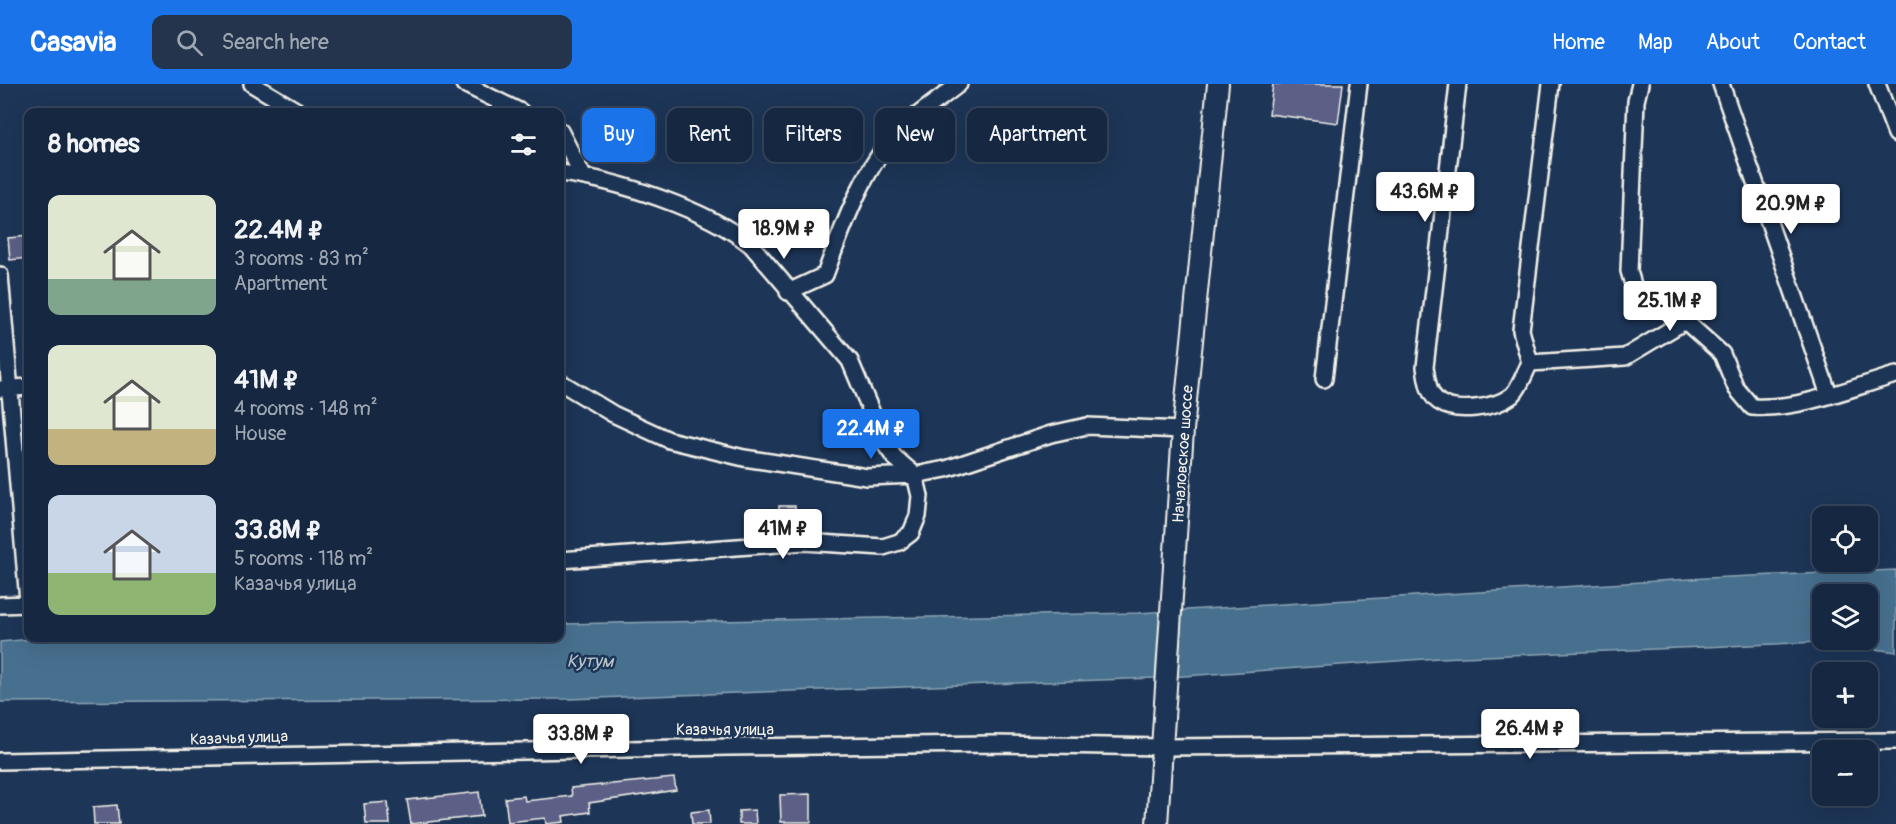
<!DOCTYPE html>
<meta charset="utf-8">
<style>
:root{--surface:#162841;--page:#23344c;--text:#f1f3f6;--muted:#9ea6b1;--line:#35445a;--accent:#1a73e8}
body{margin:0;font-family:Pangolin,sans-serif;background:var(--page);color:var(--text);height:100vh;display:flex;flex-direction:column;font-size:22px;white-space:nowrap}
*{box-sizing:border-box;margin:0}
p{font-size:20px;color:var(--muted)}
.icon{flex:none;width:33px;height:33px;fill:none;stroke:currentColor;stroke-width:2;stroke-linecap:round;stroke-linejoin:round}
.map{position:relative;flex:1;overflow:hidden}
.sheet{position:absolute;left:24px;top:24px;width:540px;height:534px;display:flex;flex-direction:column;background:var(--surface);border-radius:12px;box-shadow:0 6px 24px #0002,0 0 0 2px var(--line)}
.sheet>*{flex:none}
.top-card{position:absolute;left:582px;top:24px;width:570px;height:54px;display:flex;gap:12px}
.tools{position:absolute;left:1812px;top:422px;display:grid;gap:12px}
.tools a{display:grid;place-items:center;width:66px;height:66px;border-radius:12px;background:var(--surface);box-shadow:0 6px 24px #0002,0 0 0 2px var(--line);font-size:30px}
.price{position:absolute;translate:-50% -51px;padding:0 14px;border-radius:6px;background:#fff;color:#222;font-size:20px;line-height:39px;filter:drop-shadow(0 2px 3px #0008)}
.price::after{content:'';position:absolute;left:50%;top:36px;width:18px;height:14px;margin-left:-9px;background:inherit;clip-path:polygon(0 0,100% 0,50% 100%)}
.price.selected{background:var(--accent);color:#fff}
ul{padding:0;list-style:none}
li{display:flex;align-items:center;gap:18px;height:150px;padding:0 24px}
li span{display:grid;place-items:center;flex:none;width:168px;height:120px;border-radius:12px;color:#555}
li>.icon{margin-inline-start:auto}
span .icon{width:72px;height:72px;fill:#fffc;stroke-width:1}
li b{font-size:26px}
h2{display:flex;justify-content:space-between;align-items:center;height:72px;padding:0 24px;font-size:26px}
.chip{padding:0 21px;border-radius:12px;background:var(--surface);box-shadow:0 6px 24px #0002,0 0 0 2px var(--line);font-size:21px;line-height:54px}
.chip.selected{background:var(--accent);color:#fff}
header{display:flex;align-items:center;gap:36px;box-sizing:border-box;height:84px;padding:0 30px;background:var(--accent);color:#fff}
header strong{font-size:28px}
nav{display:flex;gap:33px;margin-inline-start:auto;font-size:21px}
.search{width:420px;height:54px;background:var(--page);display:flex;align-items:center;gap:15px;box-sizing:border-box;padding:0 21px;border-radius:12px;color:var(--muted);font-size:22px}
.map>svg:first-child{display:block}
.water{fill:#47708f;stroke:#8ca4b3;stroke-width:1.5;fill-rule:evenodd}
.building{fill:#5b6187;stroke:#f4f1e8;stroke-width:1.5}
.lines{fill:none;stroke-linecap:round;stroke-linejoin:round}
.minor-casing{stroke:#f4f1e8;stroke-width:20}
.major-casing{stroke:#f4f1e8;stroke-width:24}
.minor{stroke:#1d3557;stroke-width:15}
.major{stroke:#1d3557;stroke-width:20}
.labels{text-anchor:middle;dominant-baseline:central;stroke-width:5;stroke-linejoin:round;paint-order:stroke}
.street-label{font-size:16px;fill:#f4f1e8;stroke:#1d3557}
.water-label{font-size:18px;font-style:italic;fill:#b7c4c9;stroke:#1d3557}
</style>
<header>
<strong>Casavia</strong>
<div class="search"><svg class="icon" aria-label="search" viewBox="0 0 24 24"><circle cx="10" cy="10" r="6"/><path d="M15 15l6 6"/></svg>Search here</div>
<nav><a>Home</a><a>Map</a><a>About</a><a>Contact</a></nav>
</header>
<div class="map">
<svg width="1896" height="740" viewBox="0 0 1896 740">
<rect width="100%" height="100%" fill="#1d3557"/>
<filter id="ink" filterUnits="userSpaceOnUse"><feTurbulence type="fractalNoise" baseFrequency=".0167" numOctaves="2"/><feDisplacementMap in="SourceGraphic" scale="12" xChannelSelector="R" yChannelSelector="G"/><feConvolveMatrix kernelMatrix="1 2 1 2 8 2 1 2 1" color-interpolation-filters="sRGB"/></filter>
<g filter="url(#ink)">
<path class="water" d="M1896,486V568L1820,558L1439,574L1156,594L569,615L0,618V558L43,554H560V540L1138,529L1706,494ZM1822,510H1868V555H1822Z"/>
<path class="building" d="M1273,0H1343L1338,39L1269,30Z
M28,152V174L10,176L8,154Z
M779,422H795V449L779,450Z
M674,694L676,706L589,719L590,728L563,732L564,738L546,740L545,734L508,738L505,714L524,712L525,717L572,712L571,704Z
M479,708L482,732L411,740L407,716Z
M811,710V738H781L780,711Z
M388,718L390,740H366L364,720Z
M117,721L119,740H94L93,723Z
M709,726L710,740H692L691,728Z
M755,726L756,740H739V727Z"/>
<g class="lines">
<g class="minor-casing">
<path id="minor" d="M252,0L299,28
M464,0L521,28
M1458,0L1425,283C1427,295 1428,310 1439,318C1456,330 1495,324 1511,312C1519,306 1525,288 1530,279L1625,273L1685,237
M1640,0L1636,17L1629,187L1634,204L1645,214L1685,237L1722,270L1736,304L1752,323C1800,326 1850,304 1896,291
M1721,0L1829,311
M1877,0L1896,50
M560,47L583,92
M560,89C617,96 706,125 751,161L850,277L885,360L894,373L915,391L920,412L918,432L911,449L899,458L883,463L804,458L560,476
M0,191L28,517
M788,208L825,191C842,145 865,79 901,45C919,29 940,15 959,0
M1530,279L1521,246L1551,0
M1324,295L1359,0
M560,298L613,330L669,356L744,374L867,393L915,391L946,385L1051,350L1087,342L1183,346
M0,305L28,303
M0,521L28,520
M0,677L729,663L993,660L1163,663L1896,657"/>
</g>
<g class="major-casing">
<path id="major" d="M1157,740L1183,346L1218,0"/>
</g>
<use href="#minor" class="minor"/>
<use href="#major" class="major"/>
</g>
</g>
<g class="labels">
<g class="street-label">
<text transform="translate(1183 370) rotate(-86)">Началовское шоссе</text>
<text x="725" y="646">Казачья улица</text>
<text transform="translate(239 654) rotate(-2)">Казачья улица</text>
</g>
<g class="water-label">
<text x="590" y="577">Кутум</text>
</g>
</g>
</svg>
<div class="tools">
<a><svg class="icon" aria-label="locate" viewBox="0 0 24 24"><circle cx="12" cy="12" r="6"/><path d="M12 2v4M12 18v4M2 12h4M18 12h4"/></svg></a>
<a><svg class="icon" aria-label="layers" viewBox="0 0 24 24"><path d="M12 4l9 5-9 5-9-5zM3 14l9 5 9-5"/></svg></a>
<a>+</a>
<a>−</a>
</div>
<b class="price" style="left:1425px;top:139px">43.6M ₽</b>
<b class="price" style="left:1791px;top:151px">20.9M ₽</b>
<b class="price" style="left:784px;top:176px">18.9M ₽</b>
<b class="price" style="left:1670px;top:248px">25.1M ₽</b>
<b class="price selected" style="left:871px;top:376px">22.4M ₽</b>
<b class="price" style="left:783px;top:476px">41M ₽</b>
<b class="price" style="left:1530px;top:676px">26.4M ₽</b>
<b class="price" style="left:581px;top:681px">33.8M ₽</b>
<div class="top-card">
<a class="chip selected">Buy</a>
<a class="chip">Rent</a>
<a class="chip">Filters</a>
<a class="chip">New</a>
<a class="chip">Apartment</a>
</div>
<section class="sheet">
<h2>8 homes<svg class="icon" aria-label="filters" viewBox="0 0 24 24"><path d="M4 7h16M4 17h16"/><circle cx="9" cy="7" r="2"/><circle cx="15" cy="17" r="2"/></svg></h2>
<ul>
<li><span style="background:linear-gradient(#dfe7d0 70%,#7fa58c 0)"><svg class="icon" aria-label="home" viewBox="0 0 24 24"><path d="M3 11l9-7 9 7M6 9v11h12V9"/></svg></span><div><b>22.4M ₽</b><p>3 rooms · 83 m²</p><p>Apartment</p></div></li>
<li><span style="background:linear-gradient(#dfe7d0 70%,#c2b280 0)"><svg class="icon" aria-label="home" viewBox="0 0 24 24"><path d="M3 11l9-7 9 7M6 9v11h12V9"/></svg></span><div><b>41M ₽</b><p>4 rooms · 148 m²</p><p>House</p></div></li>
<li><span style="background:linear-gradient(#c9d6e8 65%,#8fb573 0)"><svg class="icon" aria-label="home" viewBox="0 0 24 24"><path d="M3 11l9-7 9 7M6 9v11h12V9"/></svg></span><div><b>33.8M ₽</b><p>5 rooms · 118 m²</p><p>Казачья улица</p></div></li>
</ul>
</section>
</div>
